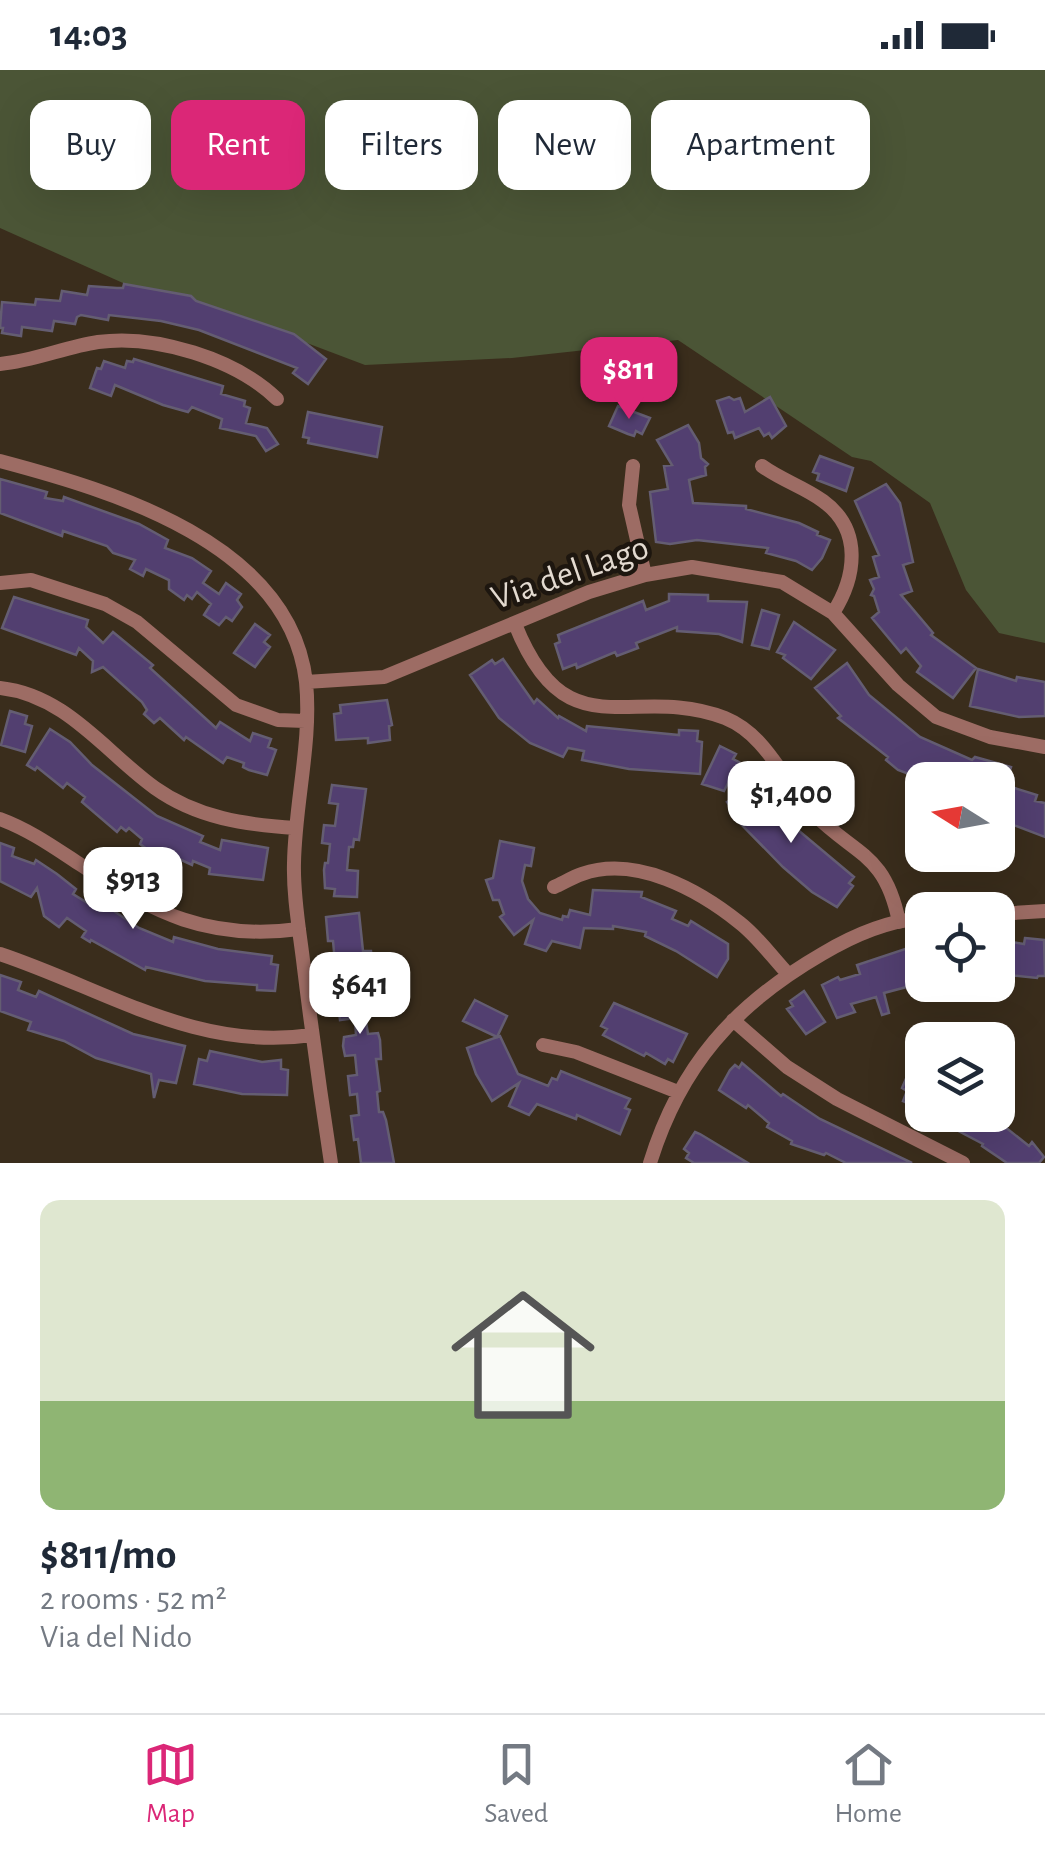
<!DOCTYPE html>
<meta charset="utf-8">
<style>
:root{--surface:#fff;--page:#f2f2f3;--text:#1f2937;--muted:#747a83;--line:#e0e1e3;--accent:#db2777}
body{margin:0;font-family:"Alegreya Sans",sans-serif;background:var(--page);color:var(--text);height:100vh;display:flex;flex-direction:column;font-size:38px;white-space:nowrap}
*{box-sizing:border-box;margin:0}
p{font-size:32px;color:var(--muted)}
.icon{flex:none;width:55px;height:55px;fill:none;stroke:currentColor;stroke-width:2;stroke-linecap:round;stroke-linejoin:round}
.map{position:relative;height:1093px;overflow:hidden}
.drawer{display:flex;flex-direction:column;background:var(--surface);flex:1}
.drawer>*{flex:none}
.banner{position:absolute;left:30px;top:30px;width:985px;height:90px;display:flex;gap:20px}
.needle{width:65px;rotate:281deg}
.controls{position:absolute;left:905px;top:692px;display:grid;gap:20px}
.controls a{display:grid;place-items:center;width:110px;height:110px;border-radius:20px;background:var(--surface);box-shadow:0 10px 40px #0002;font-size:50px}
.price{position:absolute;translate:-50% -85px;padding:0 22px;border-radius:20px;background:#fff;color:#222;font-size:32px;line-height:65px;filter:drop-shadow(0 2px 5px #0008)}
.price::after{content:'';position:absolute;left:50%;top:60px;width:30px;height:22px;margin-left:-15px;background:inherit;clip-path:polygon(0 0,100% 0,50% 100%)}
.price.active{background:var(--accent);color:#fff}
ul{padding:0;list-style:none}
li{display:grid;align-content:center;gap:20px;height:530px;padding:0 40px}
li+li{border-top:2px solid var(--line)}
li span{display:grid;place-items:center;height:310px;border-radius:20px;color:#555}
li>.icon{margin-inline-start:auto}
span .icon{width:180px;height:180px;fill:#fffc;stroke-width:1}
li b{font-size:42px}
.chip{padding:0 35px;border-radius:20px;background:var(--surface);box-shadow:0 10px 40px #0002;font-size:35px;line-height:90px}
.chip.active{background:var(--accent);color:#fff}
.status{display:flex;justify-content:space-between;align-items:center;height:70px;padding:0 50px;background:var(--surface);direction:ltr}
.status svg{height:28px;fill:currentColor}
.tab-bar{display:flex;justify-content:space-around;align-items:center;height:140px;border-top:2px solid var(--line);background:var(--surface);font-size:28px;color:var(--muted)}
.tab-bar a{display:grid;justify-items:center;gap:5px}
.tab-bar .active{color:var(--accent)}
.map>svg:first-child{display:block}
.green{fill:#4b5536}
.building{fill:#523f70;stroke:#645d72;stroke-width:2.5}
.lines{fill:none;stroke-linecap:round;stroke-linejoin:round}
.minor{stroke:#9d6c64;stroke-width:14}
.labels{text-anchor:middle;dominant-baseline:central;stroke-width:9;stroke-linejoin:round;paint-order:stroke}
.street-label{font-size:35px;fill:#e3dad0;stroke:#1d160f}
</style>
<div class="status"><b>14:03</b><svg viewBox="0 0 49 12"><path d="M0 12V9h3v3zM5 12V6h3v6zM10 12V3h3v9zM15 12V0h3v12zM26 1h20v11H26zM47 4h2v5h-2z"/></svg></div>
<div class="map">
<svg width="1045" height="1093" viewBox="0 0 1045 1093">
<rect width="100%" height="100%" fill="#3a2d1c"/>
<path class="green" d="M0,0H1045V573L999,563L966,520L930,433L871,391L852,387L678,270L512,288L365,295L291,267L123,213L0,158Z"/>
<path class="building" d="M124,214L191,226L196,231L294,264L326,289L308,314L293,303L297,298L199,260L161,251L109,245L108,250L81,245L77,247L75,254L54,251L52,261L22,257L21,266L2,263L3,258H0L2,232L35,235L36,229L60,231L62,221L87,225L89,216L117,218H123Z
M134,289L223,316L221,324L245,331L244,336L250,338L246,353L267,358L278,374L266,381L256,366L220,358L222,349L192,337L188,342L163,335L115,315L111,326L90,318L97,298L101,299L104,291L125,298L127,291L133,292Z
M729,327L734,330L740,328L745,342L770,327L786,356L772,368L769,363L764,366L759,358L735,368L733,362L728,363L717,331Z
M618,336L650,348L642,364L636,361L634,366L628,364L609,356Z
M308,342L382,357L377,387L308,373L309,368L303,367Z
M688,355L699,373L701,388L708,394L705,397L706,405L689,410L693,433L746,436V439L799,453L818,462L817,465L830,470L822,488L812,500L796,491L766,483L768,478L697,470L670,474L656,472L650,422L668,419L664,396L672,395L657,370Z
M820,386L853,398L846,421L817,410L819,404L813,402Z
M0,409L47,422L45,428L63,431L64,427L139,454L168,470L165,478L192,488L211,501L203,513L219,524L226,513L241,524L237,530L242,537L232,551L226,547L219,555L204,545L211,534L197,522L192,529L187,525L184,530L169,519V510L146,499L143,506L130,499L135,490L113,483L107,476L63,461L62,466L0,443Z
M886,414L900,433L913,492L903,495L912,521L901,525L933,563L931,565L976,598L953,628L917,602L921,596L906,578L901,583L872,548L879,542L874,526L871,525L874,519L870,510L879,507L873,487L879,485L855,431Z
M669,524L708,525V531L747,532L742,572L719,564L677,561V557L636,573L638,578L617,586L615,582L577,598L576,594L563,599L555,574L560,572L558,565L643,531L646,540L669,531Z
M14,527L88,550L86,557L103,573L113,562L153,595L150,598L216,658L220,652L250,671L253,663L271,669L268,677L276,680L267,705L249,700L243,697L244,693L227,687L223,693L186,667L184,670L160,648L154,653L144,644L147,640L142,632L103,597L92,602L93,591L79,578L76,585L2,558Z
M762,540L779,545L769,579L752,575Z
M794,552L835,580L811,609L783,588L785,585L777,582Z
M255,554L270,565L264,572L270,577L255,597L234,583Z
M503,589L534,633L537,629L558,648L559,646L586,661L587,656L679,665V660L698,661L697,671L702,672L700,704L629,699L582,690L584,681L568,678L563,687L530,673L499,648L470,605L492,590L495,594Z
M847,593L869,625L920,667L972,690L975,687L1011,697L1008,706L1013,708L1011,717L1037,725L1035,731L1045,733V767L1003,751L1008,735L998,732V710H925L898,700L886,690L888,687L838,648L841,646L815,618Z
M978,599L1016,611L1017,607L1045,612V646L1019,647L970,636Z
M387,630L392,655L389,656L390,670L368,673V668L336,670L334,644L341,643L340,635Z
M10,641L27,646L25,654L32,656L25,682L1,675Z
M50,659L70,672L92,695L157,746L203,766L200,772L220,780L222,770L268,778L263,810L209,804L210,798L193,791L192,795L164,782L161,786L155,785L140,774L142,769L129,758L126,761L121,757L117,762L82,732L85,727L67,713L63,718L37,697L35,700L27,695Z
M720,676L736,684L733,689L739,692L724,721L702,714Z
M756,711L786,750L854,807L849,813L853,816L837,837L812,822L783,797L734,747L737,745L727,732Z
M332,715L366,719L359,770L354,769L353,777H349L347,800L358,801L357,827L334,826L335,819L325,818L324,800L325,793H328L330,774L322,773L324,755L335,756L338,734L329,733Z
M500,771L534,778L531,796L525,795L522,811L528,829L540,843L562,850L563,846L568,847L570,840L590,845L593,820L642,822L641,827L676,841L672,849L688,856L691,851L728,874V889L717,907L676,881L645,866L646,862L613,856V859L584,858L580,878L552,871L546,881L525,874L533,850L514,865L500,847L504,844L499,830H493L486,810L493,808Z
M0,773L14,778L12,786L34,794L36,790L57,804L76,819L73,824L91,835L96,829L139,858L173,872L174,867L218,879L272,886L271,894L278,895L275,921L257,920V915L205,911L146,897L145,900L91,870L90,872L82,867L86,861L67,848L59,857L44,846L37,818L31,827L0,811Z
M359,843L363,881H371L372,890L371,907L368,908L374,945L365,946L368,964L378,963L380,970L381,989H376L380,1021L377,1022L379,1042H383L386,1050L394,1093H361L358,1069L354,1070L351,1046L359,1045L357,1024L350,1025L348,1006L357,1005L355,985L345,986L343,976L344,967L356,965L355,948L340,950L337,926L347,925L345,902L336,903L333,871H328L326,847Z
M1025,868L1044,870L1045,906H1038L1037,908L998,904V870L1024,874Z
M908,878L910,885L922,884V913L884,923L889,943L882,945L876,927L851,934L855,942L837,948L822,915L838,907L840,910L860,904L857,895Z
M0,905L21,912L18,920L36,927L39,921L133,964L185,976L176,1013L159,1010L154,1028L151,1004L96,988L64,971L28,960L31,952L0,941Z
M804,921L825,952L806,964L787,939L793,936L790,931Z
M475,930L507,946L497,967L463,951Z
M614,933L687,964L673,992L668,989L665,994L646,983L644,986L603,965L607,959L601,956Z
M500,966L518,1004L548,1016L552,1008L557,1010L561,1001L630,1029L625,1038L630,1040L620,1064L577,1045L576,1049L537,1034L529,1045L509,1036L519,1013L492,1031L476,1004L467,978Z
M210,981L262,992L281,990V999L288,1000L287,1025L242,1024L194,1014L199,989L207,991Z
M742,993L781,1026L783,1024L820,1049L912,1093H846L826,1083L824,1085L791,1074L792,1071L767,1057L769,1053L748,1035L746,1038L719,1020L730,1000L735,995L739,998Z
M911,997L922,1003V1028L918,1038L903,1031L907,1021L902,1018Z
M928,1045H990L1029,1076L1032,1072L1044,1087L1039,1093H1007L982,1076L983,1074Z
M695,1062L700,1064L748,1093H694L686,1088L689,1083L684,1079Z"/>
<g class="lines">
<path class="minor" d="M0,294C34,291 65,277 98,272C155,264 236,289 277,329
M0,391C113,421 290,473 306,612C312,671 295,733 294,793C293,828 300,863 304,898C312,963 321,1028 331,1093
M633,396L629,435L645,505
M762,396C781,410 804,417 823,431C863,460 856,507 833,543
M0,513L31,510L105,534L137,552L236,635L278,650L305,651
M515,554C567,685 632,612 725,648C767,665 783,711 812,742C855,786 885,782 899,852
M306,612L384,607L589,522L645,505L692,497L782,512L833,543L898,615L936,647L990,667L1045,677
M0,618C66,625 105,682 155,718C197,748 246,755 296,758
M0,749C30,760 55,778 81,795C152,843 210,871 299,859
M554,817C563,813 573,807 582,804C636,785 699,820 740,853C758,867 772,887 788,904
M998,844L1045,841
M0,884C105,919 196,982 312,965
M733,950L787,997L837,1029L963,1093
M543,975L576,982L678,1022
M650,1093C680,996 734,935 822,884C852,866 887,851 922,848"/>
</g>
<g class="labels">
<g class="street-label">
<text transform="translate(570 503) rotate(-19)">Via del Lago</text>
</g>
</g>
</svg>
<div class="controls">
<a><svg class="needle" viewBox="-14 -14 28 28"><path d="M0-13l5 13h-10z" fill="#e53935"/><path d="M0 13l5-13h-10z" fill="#747a83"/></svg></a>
<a><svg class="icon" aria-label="locate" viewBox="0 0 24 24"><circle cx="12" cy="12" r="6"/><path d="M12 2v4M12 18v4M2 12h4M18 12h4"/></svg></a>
<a><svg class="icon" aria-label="layers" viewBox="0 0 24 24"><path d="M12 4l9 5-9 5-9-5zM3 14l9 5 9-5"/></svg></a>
</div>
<b class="price active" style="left:629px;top:352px">$811</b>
<b class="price" style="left:791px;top:776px">$1,400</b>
<b class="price" style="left:133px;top:862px">$913</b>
<b class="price" style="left:360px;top:967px">$641</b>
<div class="banner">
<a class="chip">Buy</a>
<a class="chip active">Rent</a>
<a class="chip">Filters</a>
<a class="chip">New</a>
<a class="chip">Apartment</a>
</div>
</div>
<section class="drawer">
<ul>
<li><span style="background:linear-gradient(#dfe7d0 65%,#8fb573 0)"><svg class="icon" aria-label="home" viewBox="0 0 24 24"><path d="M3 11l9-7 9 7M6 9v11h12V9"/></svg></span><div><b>$811/mo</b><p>2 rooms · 52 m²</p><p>Via del Nido</p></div></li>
</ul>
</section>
<nav class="tab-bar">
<a class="active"><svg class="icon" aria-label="map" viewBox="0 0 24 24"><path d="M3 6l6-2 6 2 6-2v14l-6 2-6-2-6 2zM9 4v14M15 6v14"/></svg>Map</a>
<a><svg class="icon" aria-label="saved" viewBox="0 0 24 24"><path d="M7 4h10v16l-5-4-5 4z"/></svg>Saved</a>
<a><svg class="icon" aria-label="home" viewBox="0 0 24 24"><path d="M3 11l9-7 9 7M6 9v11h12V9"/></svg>Home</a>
</nav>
